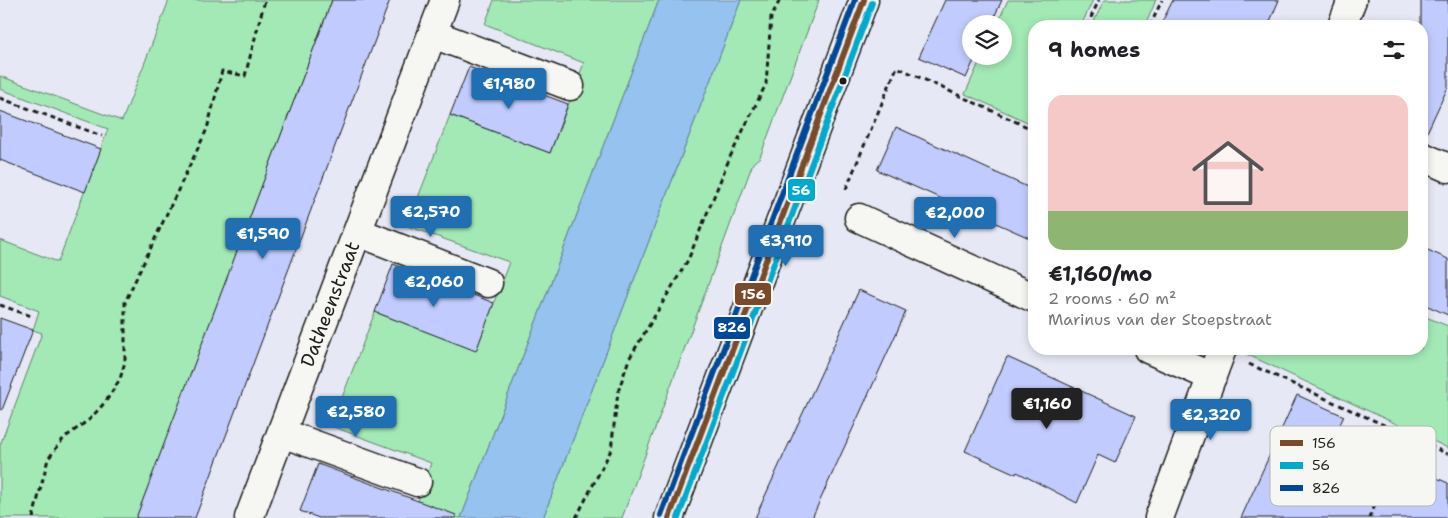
<!DOCTYPE html>
<meta charset="utf-8">
<style>
:root{--surface:#fff;--page:#f2f2f2;--text:#202124;--muted:#757577;--accent:#1f6fb2}
body{margin:0;font-family:"Shantell Sans",sans-serif;background:var(--page);color:var(--text);height:100vh;display:flex;flex-direction:column;font-size:19px;white-space:nowrap}
*{box-sizing:border-box;margin:0}
p{font-size:16px;color:var(--muted)}
.icon{flex:none;width:28px;height:28px;fill:none;stroke:currentColor;stroke-width:2;stroke-linecap:round;stroke-linejoin:round}
.map{position:relative;flex:1;overflow:hidden}
.details{position:absolute;left:1028px;top:20px;width:400px;height:335px;display:flex;flex-direction:column;background:var(--surface);border-radius:20px;box-shadow:0 2px 8px #0003}
.details>*{flex:none}
.buttons{position:absolute;left:962px;top:15px;display:grid;gap:10px}
.buttons a{display:grid;place-items:center;width:50px;height:50px;border-radius:50%;background:var(--surface);box-shadow:0 2px 8px #0003;font-size:25px}
.price{position:absolute;translate:-50% -42px;padding:0 11px;border-radius:5px;background:var(--accent);color:#fff;font-size:16px;line-height:32px;filter:drop-shadow(0 1px 2px #0008)}
.price::after{content:'';position:absolute;left:50%;top:30px;width:15px;height:11px;margin-left:-8px;background:inherit;clip-path:polygon(0 0,100% 0,50% 100%)}
.price.current{background:#222;color:#fff}
ul{padding:0;list-style:none}
li{display:grid;align-content:center;gap:10px;height:265px;padding:0 20px}
li span{display:grid;place-items:center;height:155px;border-radius:15px;color:#555}
li>.icon{margin-inline-start:auto}
span .icon{width:90px;height:90px;fill:#fffc;stroke-width:1}
li b{font-size:21px}
h2{display:flex;justify-content:space-between;align-items:center;height:60px;padding:0 20px;font-size:21px}
.map>svg:first-child{display:block}
.green{fill:#a2e9b5;stroke:#5f8268}
.water{fill:#95c2ef;stroke:#65809b}
.building{fill:#c1cbfd;stroke:#1c1c1c}
.lines{fill:none;stroke-linecap:round;stroke-linejoin:round}
.minor-casing{stroke:#1c1c1c;stroke-width:31}
.tertiary-casing{stroke:#1c1c1c;stroke-width:31}
.path{stroke:#1c1c1c;stroke-width:3;stroke-dasharray:5 4;stroke-linecap:butt}
.minor{stroke:#f6f6f2;stroke-width:28}
.tertiary{stroke:#f6f6f2;stroke-width:28}
.bus-1-casing{stroke:#f6f6f2;stroke-width:10}
.bus-2-casing{stroke:#f6f6f2;stroke-width:10}
.bus-3-casing{stroke:#f6f6f2;stroke-width:10}
.bus-1{stroke:#7a4b2a;stroke-width:6}
.bus-2{stroke:#00a9ce;stroke-width:6}
.bus-3{stroke:#004899;stroke-width:6}
.bus-dot{fill:#1c1c1c;stroke:#f6f6f2;stroke-width:2}
.labels{text-anchor:middle;dominant-baseline:central;stroke-width:4.5;stroke-linejoin:round;paint-order:stroke}
.street-label{font-size:19px;fill:#1c1c1c;stroke:#f6f6f2}
.key{fill:#f6f6f2;stroke:#b5b5b2;stroke-width:1}
.key-label{font-size:14px;fill:#1c1c1c}
.line-badge{stroke:#f6f6f2;stroke-width:2}
.badge-label{font-size:14px;text-anchor:middle;font-weight:bold;fill:#fff}
</style>
<div class="map">
<svg width="1448" height="518" viewBox="0 0 1448 518">
<rect width="100%" height="100%" fill="#e6e9f5"/>
<filter id="ink" filterUnits="userSpaceOnUse"><feTurbulence type="fractalNoise" baseFrequency=".02" numOctaves="2"/><feDisplacementMap in="SourceGraphic" scale="10" xChannelSelector="R" yChannelSelector="G"/><feConvolveMatrix kernelMatrix="1 2 1 2 8 2 1 2 1" color-interpolation-filters="sRGB"/></filter>
<g filter="url(#ink)">
<path class="green" d="M169,0H332L137,518H0V445L42,333L33,330L39,311L0,296V240L58,262L108,129L0,89V76L122,121Z
M494,0H659L461,518H412L431,463L331,426L375,312L476,350L509,262L407,226L450,115L550,153L584,63L485,24Z
M741,0H819L760,157L753,163L622,518H543Z
M1008,0H1093L1081,26H1034V125L965,94L982,56H1004V24H997Z
M1104,0H1156L1145,26H1092Z
M1421,315L1448,326V448L1244,353L1246,349H1421Z"/>
<path class="water" d="M659,0H741L543,518H461Z"/>
<path class="building" d="M332,0H390L195,518H136Z
M945,0H1002L991,24H971V56H976L966,78L919,57Z
M1173,0H1279L1268,26H1160Z
M1421,0H1448V87L1423,141H1421Z
M469,67L568,104L550,153L450,115Z
M0,111L101,149L85,192L0,160Z
M896,127L1034,190V240L877,170Z
M1421,247L1448,259V315L1421,303Z
M393,264L494,303L476,351L375,312Z
M859,290L906,311L896,334L812,518H755Z
M0,318L33,330L2,410L0,409Z
M1007,357L1136,416L1115,463L1098,455L1077,503L1017,472L1016,474L965,451Z
M1297,395L1344,416L1336,433L1448,483V518H1241Z
M318,464L456,515V518H319L300,511Z"/>
<g class="lines">
<g class="minor-casing">
<path id="minor" d="M1342,26L1352,0
M433,34L570,86
M1421,156L1448,168
M859,218L1034,298
M358,232L488,283
M1148,349L1212,377
M282,433L417,482
M249,518L445,0
M1159,518L1222,349"/>
</g>
<g class="tertiary-casing">
<path id="tertiary" d="M669,518L864,0"/>
</g>
<path class="path" d="M1087,26L1099,0
M1150,26L1162,0
M0,98L102,136
M846,189L897,67L1034,130
M0,305L34,317
M1249,364L1448,454
M33,518L48,459L64,438L90,419L106,401L120,379L125,362V302L207,129L222,71L245,76L265,0
M576,518L611,450L618,392L629,359L688,260L730,157L766,84L771,17L780,0
M1369,518L1407,435"/>
<use href="#minor" class="minor"/>
<use href="#tertiary" class="tertiary"/>
<g class="bus-1-casing">
<path id="bus-1" d="M669,518L864,0"/>
</g>
<g class="bus-2-casing">
<path id="bus-2" d="M678,518L872,3"/>
</g>
<g class="bus-3-casing">
<path id="bus-3" d="M661,515L855,0"/>
</g>
<use href="#bus-1" class="bus-1"/>
<use href="#bus-2" class="bus-2"/>
<use href="#bus-3" class="bus-3"/>
</g>
</g>
<circle class="bus-dot" cx="843" cy="81" r="4.5"/>
<g class="labels">
<g class="street-label">
<text transform="translate(330 304) rotate(-69)">Datheenstraat</text>
</g>
</g>
<rect x="1270" y="426" width="166" height="80" rx="8" class="key"/>
<rect x="1280" y="440" width="23" height="6" fill="#7a4b2a"/>
<rect x="1280" y="462" width="23" height="7" fill="#00a9ce"/>
<rect x="1280" y="485" width="23" height="6" fill="#004899"/>
<g class="key-label">
<text x="1312" y="448">156</text>
<text x="1312" y="470">56</text>
<text x="1312" y="493">826</text>
</g>
<g class="line-badge">
<rect x="787" y="178" width="29" height="24" rx="5" fill="#00a9ce"/>
<rect x="734" y="282" width="38" height="24" rx="5" fill="#7a4b2a"/>
<rect x="713" y="316" width="38" height="24" rx="5" fill="#004899"/>
</g>
<g class="badge-label">
<text x="801" y="195">56</text>
<text x="753" y="299">156</text>
<text x="732" y="332">826</text>
</g>
</svg>
<div class="buttons">
<a><svg class="icon" aria-label="layers" viewBox="0 0 24 24"><path d="M12 4l9 5-9 5-9-5zM3 14l9 5 9-5"/></svg></a>
</div>
<b class="price" style="left:509px;top:110px">€1,980</b>
<b class="price" style="left:431px;top:238px">€2,570</b>
<b class="price" style="left:955px;top:239px">€2,000</b>
<b class="price" style="left:263px;top:260px">€1,590</b>
<b class="price" style="left:786px;top:267px">€3,910</b>
<b class="price" style="left:434px;top:308px">€2,060</b>
<b class="price current" style="left:1047px;top:430px">€1,160</b>
<b class="price" style="left:356px;top:438px">€2,580</b>
<b class="price" style="left:1211px;top:441px">€2,320</b>
<section class="details">
<h2>9 homes<svg class="icon" aria-label="filters" viewBox="0 0 24 24"><path d="M4 7h16M4 17h16"/><circle cx="9" cy="7" r="2"/><circle cx="15" cy="17" r="2"/></svg></h2>
<ul>
<li><span style="background:linear-gradient(#f6c9c9 75%,#8fb573 0)"><svg class="icon" aria-label="home" viewBox="0 0 24 24"><path d="M3 11l9-7 9 7M6 9v11h12V9"/></svg></span><div><b>€1,160/mo</b><p>2 rooms · 60 m²</p><p>Marinus van der Stoepstraat</p></div></li>
</ul>
</section>
</div>
